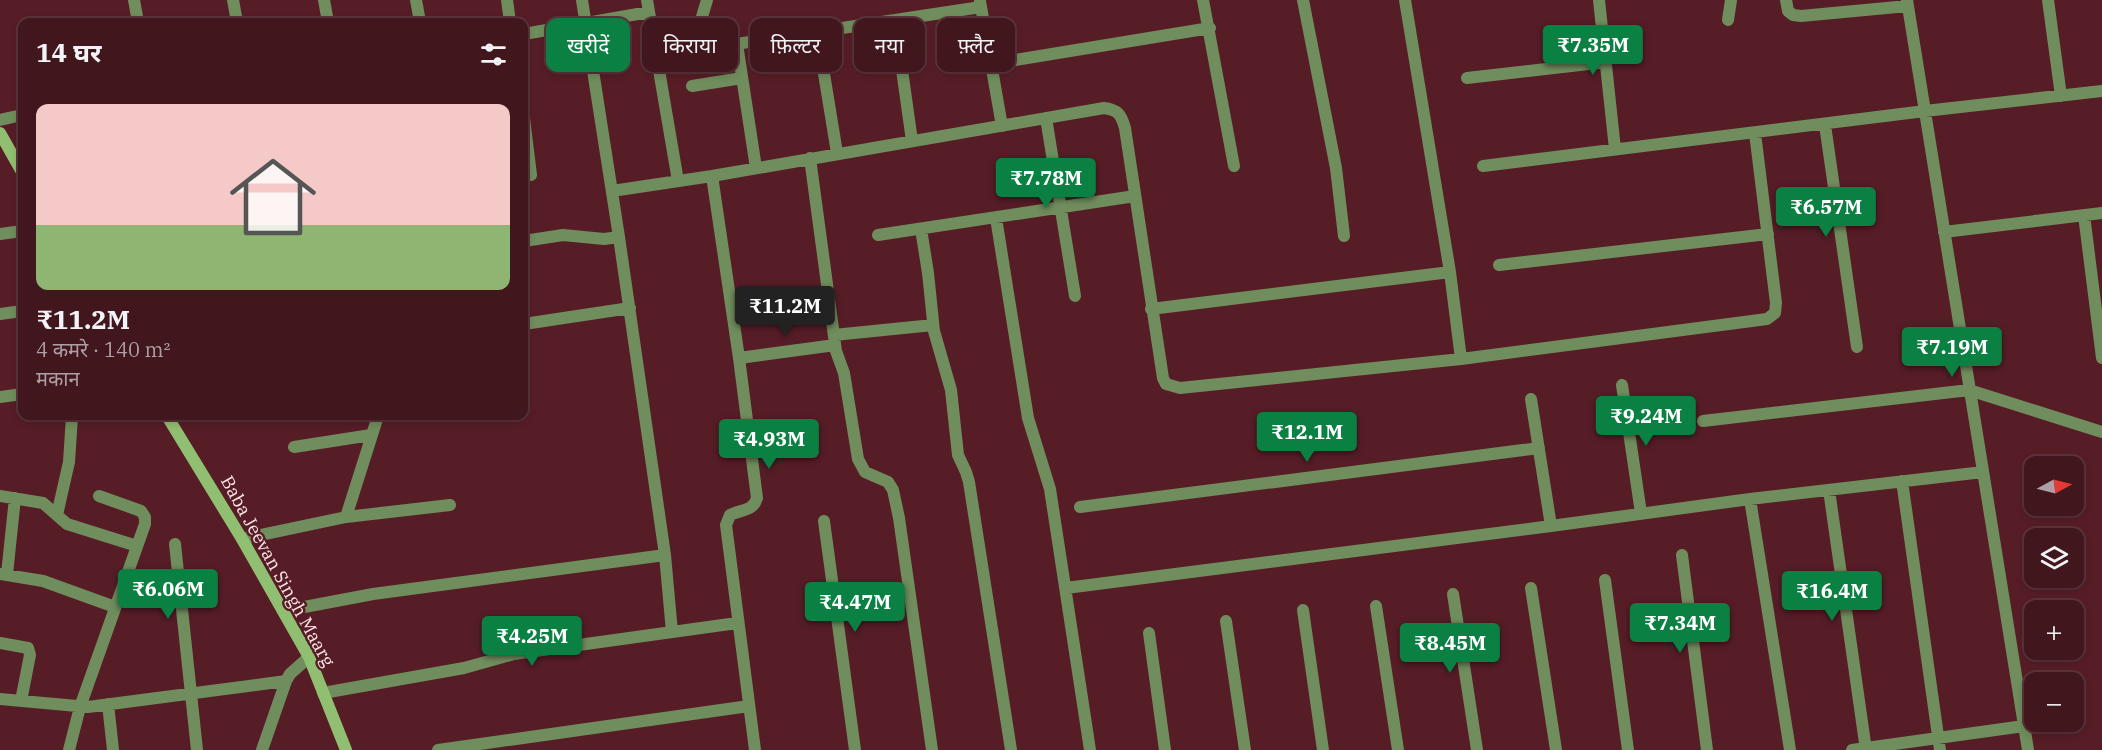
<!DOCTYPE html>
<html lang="hi">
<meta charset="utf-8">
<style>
:root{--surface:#41161d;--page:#481f26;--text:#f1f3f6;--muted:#ae9fa4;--line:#5a353b;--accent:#0b8043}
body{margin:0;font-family:"IBM Plex Serif","Noto Sans Devanagari",serif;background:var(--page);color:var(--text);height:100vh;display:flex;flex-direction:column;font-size:22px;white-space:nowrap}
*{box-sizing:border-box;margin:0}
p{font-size:20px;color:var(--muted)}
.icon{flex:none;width:33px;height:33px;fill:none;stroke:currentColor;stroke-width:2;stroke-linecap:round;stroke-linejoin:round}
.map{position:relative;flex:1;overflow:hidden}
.sheet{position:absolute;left:18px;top:18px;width:510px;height:402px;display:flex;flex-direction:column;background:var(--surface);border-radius:12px;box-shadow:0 3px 9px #0003,0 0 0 2px var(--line)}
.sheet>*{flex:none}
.top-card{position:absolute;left:546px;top:18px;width:570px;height:54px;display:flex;gap:12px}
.needle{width:39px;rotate:83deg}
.fabs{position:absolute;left:2024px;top:456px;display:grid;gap:12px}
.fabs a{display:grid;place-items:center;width:60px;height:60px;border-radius:12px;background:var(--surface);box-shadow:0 3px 9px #0003,0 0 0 2px var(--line);font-size:30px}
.price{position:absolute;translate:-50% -51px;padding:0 14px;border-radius:6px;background:var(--accent);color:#fff;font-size:20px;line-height:39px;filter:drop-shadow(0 2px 3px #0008)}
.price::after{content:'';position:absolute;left:50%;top:36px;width:18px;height:14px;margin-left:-9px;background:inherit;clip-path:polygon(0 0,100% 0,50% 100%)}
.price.active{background:#222;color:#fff}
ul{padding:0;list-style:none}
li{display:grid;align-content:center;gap:12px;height:318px;padding:0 18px}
li span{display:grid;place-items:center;height:186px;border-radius:12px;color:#555}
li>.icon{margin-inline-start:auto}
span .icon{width:108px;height:108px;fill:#fffc;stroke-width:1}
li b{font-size:26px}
h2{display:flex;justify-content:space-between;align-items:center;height:72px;padding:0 18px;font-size:26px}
.tag{padding:0 21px;border-radius:12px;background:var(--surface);box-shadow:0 3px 9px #0003,0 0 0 2px var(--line);font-size:21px;line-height:54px}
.tag.active{background:var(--accent);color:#fff}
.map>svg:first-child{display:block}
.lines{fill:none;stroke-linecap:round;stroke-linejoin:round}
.street{stroke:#708d5d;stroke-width:12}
.secondary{stroke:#91bf71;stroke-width:12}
.labels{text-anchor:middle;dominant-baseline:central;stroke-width:5;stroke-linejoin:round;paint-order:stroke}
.street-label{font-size:18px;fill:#fee6e8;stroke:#571d27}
</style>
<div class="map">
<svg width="2102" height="750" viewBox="0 0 2102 750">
<rect width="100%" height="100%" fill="#571d27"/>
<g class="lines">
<path class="street" d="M134,0L138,22
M233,0L237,22
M324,0L328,22
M416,0L420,22
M507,0L510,22
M582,0L619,237L665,555L672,632
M647,0L678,181
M707,0L696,37L697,46L703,49L981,7
M1203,0L1234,166
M1303,0L1336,168L1344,236
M1405,0L1450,272L1461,359
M1599,0L1615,149
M1786,0L1788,11L1793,15L1801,16L1908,6
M1907,0L2028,750
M2048,0L2061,96
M980,1L1002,126
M895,20L912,141
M1728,20L1731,0
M817,31L837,153
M524,34L649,12
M737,44L756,168
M991,64L1210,28
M1467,78L1606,62
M692,86L742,78
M524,118L531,175
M1046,118L1075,296
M0,120L22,115
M1825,125L1857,347
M810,158L836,351L844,373L858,459L865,472L888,482L893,490L899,518L932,750
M1483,166L1925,111L2102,91
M712,176L739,358L757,498C753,512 741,509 730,515L726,525L755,750
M612,191L712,176L1104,108C1118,110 1121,114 1125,128L1163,378L1166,384L1180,388L1461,359L1767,319L1775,313L1776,303L1755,133
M2084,215L2102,358
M996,218L1028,418L1050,489L1090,750
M921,229L928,273L934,331L951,390L958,455L966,472L969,482L1011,750
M1944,232L2102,213
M0,234L22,231
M878,235L1135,196
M524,241L563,235L604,239L619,237
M1499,265L1768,234
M1151,309L1450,272
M0,314L22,311
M524,324L630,308
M834,335L933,325
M739,358L835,345
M1622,385L1641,513
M0,397L22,394
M1531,399L1551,526L1750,499L1983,472
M1703,421L1969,390L2102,432
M294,447L371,435
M1902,481L1940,750
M1829,490L1866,750
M0,496L43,503L67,524L137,546
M1750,499L1790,750
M1080,507L1539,448
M57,515L69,462L72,416
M346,517L378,416
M824,521L855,750
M242,539L346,517L450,505
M175,544L197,750
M1682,555L1707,750
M0,574L43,581L115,607
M7,574L15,498
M1605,580L1628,750
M1066,588L1551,526
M1531,588L1556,750
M1453,594L1477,750
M1376,606L1398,750
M1303,610L1323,750
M283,611L373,594L665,555
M1226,621L1245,750
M1149,633L1165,750
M0,643L28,648L30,655L21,701
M323,693L464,668L514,654L737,623
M0,699L88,707L286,681
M108,704L113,750
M69,750L80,707L145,524V517L141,511L99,496
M262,750L286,681L290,674L309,657
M438,750L749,706
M1852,750L2024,726"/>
<path class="secondary" d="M0,133L22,172
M167,416L242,539L309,657L346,750"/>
</g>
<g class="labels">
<g class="street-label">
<text transform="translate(278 571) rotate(61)">Baba Jeevan Singh Maarg</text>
</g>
</g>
</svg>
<div class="fabs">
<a><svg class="needle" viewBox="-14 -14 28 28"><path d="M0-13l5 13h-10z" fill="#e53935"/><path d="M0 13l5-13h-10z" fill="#ae9fa4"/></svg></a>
<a><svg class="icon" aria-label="layers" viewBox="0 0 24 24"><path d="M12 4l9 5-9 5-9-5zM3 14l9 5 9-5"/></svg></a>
<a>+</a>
<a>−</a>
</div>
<b class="price" style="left:1593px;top:76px">₹7.35M</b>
<b class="price" style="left:1046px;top:209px">₹7.78M</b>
<b class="price" style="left:1826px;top:238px">₹6.57M</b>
<b class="price active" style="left:785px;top:337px">₹11.2M</b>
<b class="price" style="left:1952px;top:378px">₹7.19M</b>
<b class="price" style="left:1646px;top:447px">₹9.24M</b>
<b class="price" style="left:1307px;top:463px">₹12.1M</b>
<b class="price" style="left:769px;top:470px">₹4.93M</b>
<b class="price" style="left:168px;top:620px">₹6.06M</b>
<b class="price" style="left:1832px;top:622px">₹16.4M</b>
<b class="price" style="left:855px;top:633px">₹4.47M</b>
<b class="price" style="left:1680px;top:654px">₹7.34M</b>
<b class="price" style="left:532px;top:667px">₹4.25M</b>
<b class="price" style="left:1450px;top:674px">₹8.45M</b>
<div class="top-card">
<a class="tag active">खरीदें</a>
<a class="tag">किराया</a>
<a class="tag">फ़िल्टर</a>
<a class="tag">नया</a>
<a class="tag">फ़्लैट</a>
</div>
<section class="sheet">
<h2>14 घर<svg class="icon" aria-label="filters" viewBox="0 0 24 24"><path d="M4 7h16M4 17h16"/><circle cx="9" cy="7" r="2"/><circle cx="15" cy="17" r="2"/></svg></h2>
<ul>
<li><span style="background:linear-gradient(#f6c9c9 65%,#8fb573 0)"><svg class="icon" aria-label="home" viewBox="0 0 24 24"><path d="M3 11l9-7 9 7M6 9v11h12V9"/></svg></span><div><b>₹11.2M</b><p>4 कमरे · 140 m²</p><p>मकान</p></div></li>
</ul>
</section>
</div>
